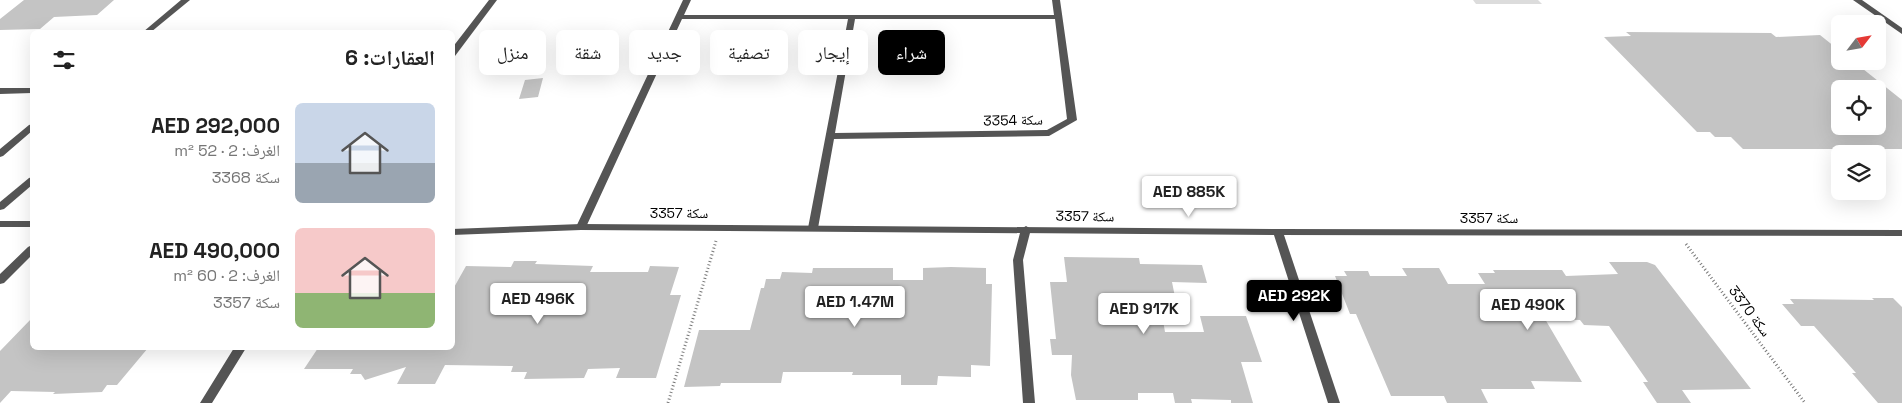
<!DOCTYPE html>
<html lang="ar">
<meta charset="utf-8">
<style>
:root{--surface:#fff;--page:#f6f6f6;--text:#222;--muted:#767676;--accent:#000}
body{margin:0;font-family:"Space Grotesk","Noto Naskh Arabic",sans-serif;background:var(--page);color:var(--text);direction:rtl;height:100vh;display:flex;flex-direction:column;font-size:19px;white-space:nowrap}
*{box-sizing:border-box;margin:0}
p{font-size:16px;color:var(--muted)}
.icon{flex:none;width:28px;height:28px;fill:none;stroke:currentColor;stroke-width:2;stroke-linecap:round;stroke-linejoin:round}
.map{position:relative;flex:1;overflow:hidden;direction:ltr}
.drawer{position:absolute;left:30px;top:30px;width:425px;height:320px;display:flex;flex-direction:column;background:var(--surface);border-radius:8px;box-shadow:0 5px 20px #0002;direction:rtl}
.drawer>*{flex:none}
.guide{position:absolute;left:470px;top:30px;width:475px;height:45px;direction:rtl;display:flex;gap:10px}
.needle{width:32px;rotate:59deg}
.tools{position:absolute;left:1831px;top:15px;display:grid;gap:10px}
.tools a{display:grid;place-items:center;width:55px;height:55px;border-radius:8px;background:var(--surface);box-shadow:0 5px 20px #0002;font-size:25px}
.price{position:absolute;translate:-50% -42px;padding:0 11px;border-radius:5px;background:#fff;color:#222;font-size:16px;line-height:32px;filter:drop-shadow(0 1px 2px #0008)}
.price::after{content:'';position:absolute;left:50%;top:30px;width:15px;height:11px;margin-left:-8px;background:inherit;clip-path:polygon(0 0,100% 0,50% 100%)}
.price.active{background:var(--accent);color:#fff}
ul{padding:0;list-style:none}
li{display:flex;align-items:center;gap:15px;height:125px;padding:0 20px}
li span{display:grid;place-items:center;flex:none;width:140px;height:100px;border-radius:8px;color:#555}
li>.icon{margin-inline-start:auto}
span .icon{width:60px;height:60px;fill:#fffc;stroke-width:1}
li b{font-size:21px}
h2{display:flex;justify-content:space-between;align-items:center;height:60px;padding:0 20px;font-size:21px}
.pill{padding:0 18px;border-radius:8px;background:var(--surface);box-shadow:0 5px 20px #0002;font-size:18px;line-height:45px}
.pill.active{background:var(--accent);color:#fff}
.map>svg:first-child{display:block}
.green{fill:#dcdcdc}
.building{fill:#c4c4c4;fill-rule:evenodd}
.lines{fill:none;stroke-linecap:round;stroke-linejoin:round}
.path{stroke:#777;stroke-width:3;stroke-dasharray:1 2.5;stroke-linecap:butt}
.service{fill:#555;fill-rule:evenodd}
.minor{fill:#555;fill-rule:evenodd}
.tertiary{fill:#555;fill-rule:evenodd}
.labels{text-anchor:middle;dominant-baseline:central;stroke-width:5;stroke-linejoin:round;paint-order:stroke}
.street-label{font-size:14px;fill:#000;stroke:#fff}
</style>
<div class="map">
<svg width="1902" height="403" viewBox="0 0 1902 403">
<rect width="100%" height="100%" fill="#fff"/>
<path class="green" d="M1473,0H1538L1542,4H1476Z"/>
<path class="building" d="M24,0H114L97,15L54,17L40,29L0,30V19Z
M1626,32L1771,33L1776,37L1820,35L1840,51V61H1853L1902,100V149H1743L1731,137H1715L1710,132H1697L1604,37L1631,36ZM1840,89H1878V126H1840Z
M543,78L538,97L519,99L525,80Z
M1064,257L1139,258L1140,264L1202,265L1207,283L1172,282L1176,302L1160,303L1165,332H1204L1200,316H1246L1262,362H1241L1253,403H1231V400L1191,399L1192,403H1175L1173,393H1138V400H1076L1071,375L1072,355H1052L1050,339H1056L1050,282H1067Z
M514,261H537L535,264L593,266L590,272H648L650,266L679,267L670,295H681L656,378H616L620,368L588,369L584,378L524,379L527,372H511L513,366L445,365L435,384H397L406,367L365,380L361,374H350L353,369H304L318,348H452V291L466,266L511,267Z
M1609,262H1647L1655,265L1751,389L1682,390L1691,403H1657L1643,382H1648L1609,326L1584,325L1580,320L1545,319L1582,382L1531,381L1535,389H1481L1488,403H1447L1444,396H1391L1356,314H1350L1335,276H1347L1344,271H1368L1370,276H1407L1402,268H1439L1448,284H1485L1478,273H1495L1493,270H1562L1566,276L1618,274Z
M951,267L986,268V284H992L990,366L971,365V377L938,376L937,385H901V375H852L853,372H783L781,383H721L720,386L684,387L699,330H750L761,288H764L766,279H780L782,272L812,273L813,268H893V280H923V268Z
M1872,298H1893L1902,307V403H1878L1852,373H1856L1814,326H1801L1782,304H1794L1790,299L1874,300Z
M32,318V348H148L117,385H107L102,392L53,394L55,392L11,391L0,403V351Z"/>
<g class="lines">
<path class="path" d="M1686,244L1805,403
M668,403L716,241"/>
<path class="service" d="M32,177V185L4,209L0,210V202L29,178Z"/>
<path class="minor" d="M181,0H190L151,32H143Z
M683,0H691L684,15H1054L1052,0H1060L1077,120L1049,136L834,139L818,228L813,231L808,228L848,19H682L586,227L585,229H577L576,227ZM855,19H1055L1067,119L1047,130L835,133Z
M0,88H32V93L0,94Z
M32,124V131L3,156L0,157V149L29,125Z
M1026,226L1031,229L1023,260L1035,403H1023L1013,260L1021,229Z
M1278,229L1283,232L1340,403H1328L1273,232Z
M32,245V255L4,283L0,284V274L28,247Z"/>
<path class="tertiary" d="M489,0H497L455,56H452V48Z
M1853,0H1862L1902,28V34Z
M0,221H32V227H0Z
M581,224L1278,229L1902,230V236L1278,235L581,230L452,235V229Z
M234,348H246L212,403H200Z"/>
</g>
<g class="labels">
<g class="street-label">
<text transform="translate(1013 120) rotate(-1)">سكة 3354</text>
<text x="679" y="213">سكة 3357</text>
<text transform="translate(1085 216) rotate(1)">سكة 3357</text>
<text x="1489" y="218">سكة 3357</text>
<text transform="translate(1750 311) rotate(53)">سكة 3370</text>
</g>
</g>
</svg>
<div class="tools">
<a><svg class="needle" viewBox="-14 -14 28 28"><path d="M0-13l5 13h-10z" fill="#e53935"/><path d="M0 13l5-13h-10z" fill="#767676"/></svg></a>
<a><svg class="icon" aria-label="locate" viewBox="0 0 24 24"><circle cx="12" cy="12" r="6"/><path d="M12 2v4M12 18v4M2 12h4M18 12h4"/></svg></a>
<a><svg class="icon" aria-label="layers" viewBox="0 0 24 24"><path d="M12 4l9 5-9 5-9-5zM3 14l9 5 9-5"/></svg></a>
</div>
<b class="price" style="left:1189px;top:218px">AED 885K</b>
<b class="price active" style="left:1294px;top:322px">AED 292K</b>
<b class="price" style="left:538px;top:325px">AED 496K</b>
<b class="price" style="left:855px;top:328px">AED 1.47M</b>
<b class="price" style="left:1528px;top:331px">AED 490K</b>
<b class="price" style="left:1144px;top:335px">AED 917K</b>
<div class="guide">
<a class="pill active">شراء</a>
<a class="pill">إيجار</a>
<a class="pill">تصفية</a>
<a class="pill">جديد</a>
<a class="pill">شقة</a>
<a class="pill">منزل</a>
</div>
<section class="drawer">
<h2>العقارات: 6<svg class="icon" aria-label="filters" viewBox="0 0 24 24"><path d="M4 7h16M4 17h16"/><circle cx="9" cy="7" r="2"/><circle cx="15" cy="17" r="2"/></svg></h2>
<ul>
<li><span style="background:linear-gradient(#c9d6e8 60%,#9aa5b1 0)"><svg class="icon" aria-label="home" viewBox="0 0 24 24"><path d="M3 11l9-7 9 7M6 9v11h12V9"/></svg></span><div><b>AED 292,000</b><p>الغرف: 2 · 52 m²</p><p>سكة 3368</p></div></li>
<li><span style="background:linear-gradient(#f6c9c9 65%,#8fb573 0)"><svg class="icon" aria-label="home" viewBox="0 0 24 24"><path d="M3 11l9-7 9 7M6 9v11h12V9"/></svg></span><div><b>AED 490,000</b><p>الغرف: 2 · 60 m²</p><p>سكة 3357</p></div></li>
</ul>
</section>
</div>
